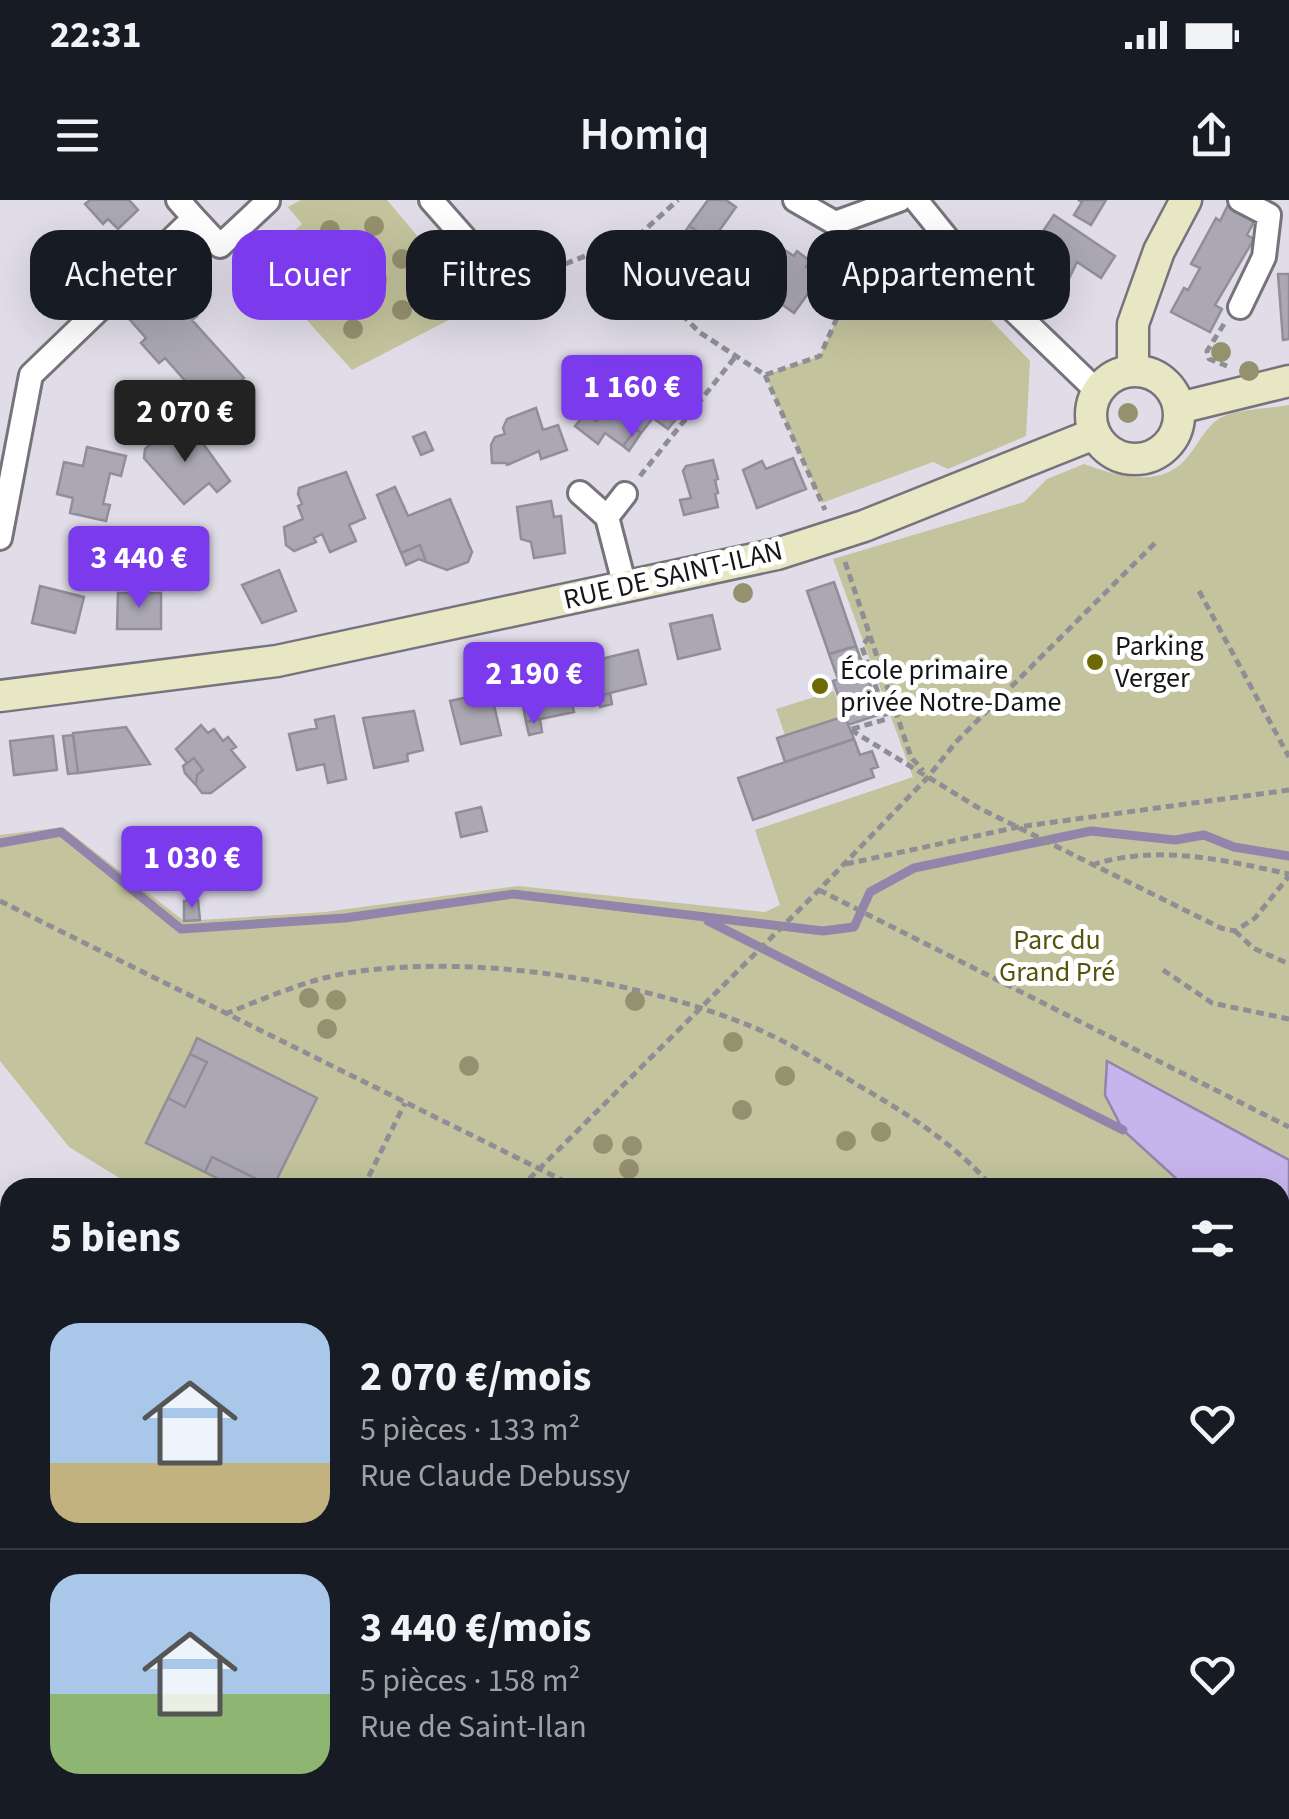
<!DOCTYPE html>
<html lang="fr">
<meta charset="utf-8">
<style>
:root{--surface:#171b24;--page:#20242c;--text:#f1f3f6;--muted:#9ea1a6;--line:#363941;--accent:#7c3aed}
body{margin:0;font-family:"Source Sans 3",sans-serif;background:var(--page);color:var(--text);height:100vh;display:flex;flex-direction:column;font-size:38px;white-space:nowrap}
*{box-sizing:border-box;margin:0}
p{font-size:32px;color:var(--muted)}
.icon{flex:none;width:55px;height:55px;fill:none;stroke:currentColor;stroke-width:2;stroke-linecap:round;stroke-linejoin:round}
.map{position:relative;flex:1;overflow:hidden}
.sheet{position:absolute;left:0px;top:978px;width:1290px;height:642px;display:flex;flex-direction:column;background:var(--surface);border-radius:30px 30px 0 0;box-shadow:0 10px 40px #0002}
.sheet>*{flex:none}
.guide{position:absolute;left:30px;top:30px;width:1230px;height:90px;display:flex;gap:20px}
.price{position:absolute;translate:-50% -85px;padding:0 22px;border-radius:10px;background:var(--accent);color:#fff;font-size:32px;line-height:65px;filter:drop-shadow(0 2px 5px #0008)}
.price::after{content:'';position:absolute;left:50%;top:60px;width:30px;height:22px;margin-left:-15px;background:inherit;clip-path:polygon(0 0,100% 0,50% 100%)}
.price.on{background:#222;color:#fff}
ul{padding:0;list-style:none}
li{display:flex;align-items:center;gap:30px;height:250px;padding:0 50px}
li+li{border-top:2px solid var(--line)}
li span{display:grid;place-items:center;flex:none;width:280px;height:200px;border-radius:30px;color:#555}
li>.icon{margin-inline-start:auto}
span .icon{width:120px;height:120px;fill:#fffc;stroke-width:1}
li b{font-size:42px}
h2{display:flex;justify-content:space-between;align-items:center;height:120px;padding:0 50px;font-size:42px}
.tag{padding:0 35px;border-radius:30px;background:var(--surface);box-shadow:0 10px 40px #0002;font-size:35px;line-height:90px}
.tag.on{background:var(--accent);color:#fff}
.status{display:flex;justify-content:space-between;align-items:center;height:70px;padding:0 50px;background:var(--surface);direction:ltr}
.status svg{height:28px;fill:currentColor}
header{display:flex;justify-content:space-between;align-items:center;height:130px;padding:0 50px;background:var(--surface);font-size:45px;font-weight:600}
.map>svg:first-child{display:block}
.green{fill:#c3c39d}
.water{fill:#c6b5ec;stroke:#9185ac;stroke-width:2.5}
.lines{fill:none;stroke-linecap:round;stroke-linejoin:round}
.stream{stroke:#9185ac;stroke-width:9}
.building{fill:#aba8b3;stroke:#918e99;stroke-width:2.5}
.lane-casing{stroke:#76737d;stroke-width:16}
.street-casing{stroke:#76737d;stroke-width:28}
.secondary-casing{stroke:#76737d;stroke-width:35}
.path{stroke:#908e95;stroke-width:5;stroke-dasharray:8 5;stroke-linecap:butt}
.lane{stroke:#fff;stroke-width:11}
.street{stroke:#fff;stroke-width:22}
.secondary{stroke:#e8e7c3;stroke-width:30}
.tree{fill:#94916f}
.poi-dot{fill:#6d6a06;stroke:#fff;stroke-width:4}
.labels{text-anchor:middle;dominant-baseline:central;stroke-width:10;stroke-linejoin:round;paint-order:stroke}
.street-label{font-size:28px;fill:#161518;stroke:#fff}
.poi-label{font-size:28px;fill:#161518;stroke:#fff;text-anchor:start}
.park-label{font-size:28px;fill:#55530c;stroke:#fff}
</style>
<div class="status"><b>22:31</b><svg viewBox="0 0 49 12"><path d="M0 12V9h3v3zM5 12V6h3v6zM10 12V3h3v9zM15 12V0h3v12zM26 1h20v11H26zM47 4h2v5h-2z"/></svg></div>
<header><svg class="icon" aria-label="menu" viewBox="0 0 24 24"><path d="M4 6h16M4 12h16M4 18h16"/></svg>Homiq<svg class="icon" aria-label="share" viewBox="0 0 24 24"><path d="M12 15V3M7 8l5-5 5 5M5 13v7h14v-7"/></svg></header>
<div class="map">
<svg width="1289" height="1619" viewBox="0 0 1289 1619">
<rect width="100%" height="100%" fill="#e0dde8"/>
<path class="green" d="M301,0H387L451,76L469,65L495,96L352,170L256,64L302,24L288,7Z
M922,48L1030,161L1026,236L948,269L933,262L822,303L765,175L820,156L841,109L844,72Z
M1289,205V1619H824L829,1610H1280V988L134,987L69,947L0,861V635L63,627L184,721L325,712L518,686L765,712L780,705L755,630L913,577L833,359L1024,302L1047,279L1084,264C1115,275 1159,289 1185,260C1198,246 1204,228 1220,218C1234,210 1272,208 1289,205Z
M834,491L844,522L787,541L776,509Z"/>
<path class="water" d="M1107,861L1289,960V1036L1280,1054V988L1179,987V981L1123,930L1105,895Z"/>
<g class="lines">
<path class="stream" d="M0,643L61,632L181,729L345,718L513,694L823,731L854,727L870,692L914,668L1091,631L1175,640L1204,635L1234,647L1289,656
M708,721L1123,930"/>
</g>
<path class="building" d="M90,0H129L138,10L118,29L108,19L103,24L85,4Z
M708,0H726L736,7L719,31L745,50L728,73L689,45L699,32L689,26Z
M1078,0H1106L1091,25L1074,15L1082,2Z
M1229,3L1256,18L1247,35L1254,39L1215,105L1222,109L1210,132L1171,112L1184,88L1188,90L1200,68L1191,64L1216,18L1220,21Z
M1054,15L1115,56L1101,78L1077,62L1065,87L1037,69L1052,47L1039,37Z
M689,26L699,32L689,45L680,39Z
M1039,37L1052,47L1048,53L1035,43Z
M769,40L794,56L797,51L810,61L806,67L820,77L794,113L780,103L776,108L762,98L770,87L756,78L765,65L755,58Z
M1278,74H1289V139L1283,140Z
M156,80L244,178L210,209L165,158L159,163L141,143L146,138L122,111Z
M185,103L197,116L192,120L180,107Z
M652,182L686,207L668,229L653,218L641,233L636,229L623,246L605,233L598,244L575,226L586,213L596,221L620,193L626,192L637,201Z
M536,208L543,230L558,225L567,250L541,259L539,251L507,265L506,263H492L491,245L495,237L505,234L503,228L507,219Z
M636,229L641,233L629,251L623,246Z
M187,230L199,238L230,281L217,292L209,283L184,304L144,258L145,249L159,237L163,243L170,236L174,241Z
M425,232L433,250L421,255L413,237Z
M87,247L126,256L121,276L110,273L103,304L110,305L106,321L70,313L73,298L57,294L64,262L83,266Z
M793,258L806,289L757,308L743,270L762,261L766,269Z
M713,260L718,279L715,280L718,293L715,294L718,307L684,315L680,300L691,298L683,271L686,266Z
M346,272L365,318L349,325L356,341L330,352L322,334L314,338L316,342L294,351L286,345L284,327L303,319L298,306L302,304L298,294L299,288Z
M395,287L408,316L450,299L472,352L468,362L447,370L426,362L420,345L401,353L377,295Z
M551,301L554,317L561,316L565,353L534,358L531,342L521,339L517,307Z
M420,345L426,362L419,359L406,365L401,353Z
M279,370L296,411L262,423L242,385Z
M834,382L856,446L829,454L807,391Z
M40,386L84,397L75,433L32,423Z
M118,393H161V429H117Z
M712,415L720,449L678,459L670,424Z
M856,446L881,514L848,525L833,481L838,479L829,454Z
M638,450L646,484L598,496L589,462Z
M538,480L540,489L567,482L574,512L526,522L519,485Z
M491,492L501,535L461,544L450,501Z
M610,493L612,504L600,507L598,496Z
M414,511L423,550L407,554L408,561L374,568L363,518Z
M334,516L346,579L328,583L324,564L297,570L289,534L317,528L315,520Z
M845,516L854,539L785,562L777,538Z
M540,519L542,532L529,535L526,522Z
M201,525L208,533L214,529L223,541L228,537L236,547L231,550L245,567L211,593H202L196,585L197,575L203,570L194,558L187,563L176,549Z
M126,527L150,564L78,573L73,533Z
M73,535L78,573L68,574L63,536Z
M53,536L57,570L14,575L10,541Z
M854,539L860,555L872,551L878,567L871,569L874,577L753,620L738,578Z
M194,558L203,570L197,575L196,585L185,573L183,566Z
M481,607L487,631L461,637L456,613Z
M198,700L200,720L184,721V701Z
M197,838L317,898L273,987L212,957L205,972L146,943L168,898L185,907L207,862L190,854Z
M190,854L207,862L185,907L168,898Z
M212,957L273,987V988H236L205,972Z
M0,1061H10V1088H0Z
M0,1105L10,1106V1155L0,1154Z
M0,1154L10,1155V1221L0,1219Z
M9,1271L10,1272V1405L0,1401V1275L6,1278Z
M0,1443L10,1446V1460L3,1480L0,1479Z
M10,1460V1490L1,1487Z
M0,1593L10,1597V1610H29L35,1614L33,1619H0Z
M284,1610H290L307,1619H279Z"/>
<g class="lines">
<g class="lane-casing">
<path id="lane" d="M1280,1344L1289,1324"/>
</g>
<g class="street-casing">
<path id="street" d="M431,0L507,86
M795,0L835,23L899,0
M916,0L976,74L1097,191
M194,18L220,46L268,1
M1240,107L1264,57L1269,15L1240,0
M580,293L607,317L625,387
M607,317L625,294
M0,338L31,175L194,18L178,0
M0,1240L10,1244
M0,1572L10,1575
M118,1610L140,1619
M505,1610L512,1619
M681,1610L694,1619"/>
</g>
<g class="secondary-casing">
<path id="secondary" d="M1133,170V124L1159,51L1186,0
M1091 215a44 44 0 1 1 88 0a44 44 0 1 1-88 0Z
M1179,208L1289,181
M0,496L277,461L777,354L864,326L1094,234"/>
</g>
<path class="path" d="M639,35L671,103L699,132L765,175L820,156L841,109L845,43
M529,78L639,35L678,0
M1224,124L1207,151L1209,159L1227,166
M765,175L825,310
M640,276L736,156
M845,362L911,557L923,571
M1199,391L1289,557
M852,529L887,519L862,447L870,435
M851,530L977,607L1221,728L1235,731L1255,718L1289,676
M846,664L1018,627L1289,590
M1092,665C1157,644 1224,660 1289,674
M819,690L1289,927
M0,701L578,988
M1235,731L1253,748L1289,764
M1163,770L1212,803L1289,819
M225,814C266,798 310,778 354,772C478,754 641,780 755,828C795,845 831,869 868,891C914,918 958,947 993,988
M209,980L223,988
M363,988L405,903
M520,988L819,690L928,577L956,542L1157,341
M1280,1134L1289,1117"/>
<use href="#lane" class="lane"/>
<use href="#street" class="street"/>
<use href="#secondary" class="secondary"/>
</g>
<g class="tree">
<circle cx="374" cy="26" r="10"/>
<circle cx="330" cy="30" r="10"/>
<circle cx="402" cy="59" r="10"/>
<circle cx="294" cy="67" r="10"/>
<circle cx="338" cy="79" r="10"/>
<circle cx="377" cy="80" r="10"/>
<circle cx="428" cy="87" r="10"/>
<circle cx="402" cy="110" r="10"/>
<circle cx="353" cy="129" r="10"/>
<circle cx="1221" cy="152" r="10"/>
<circle cx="1249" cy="171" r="10"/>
<circle cx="1128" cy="213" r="10"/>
<circle cx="743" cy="393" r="10"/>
<circle cx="309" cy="798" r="10"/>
<circle cx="336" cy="800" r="10"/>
<circle cx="635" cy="801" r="10"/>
<circle cx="327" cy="829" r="10"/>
<circle cx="733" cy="842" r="10"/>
<circle cx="469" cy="866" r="10"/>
<circle cx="785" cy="876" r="10"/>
<circle cx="742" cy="910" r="10"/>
<circle cx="881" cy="932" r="10"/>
<circle cx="846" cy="941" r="10"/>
<circle cx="603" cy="944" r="10"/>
<circle cx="632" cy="946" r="10"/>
<circle cx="629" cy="969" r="10"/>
</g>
<g class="poi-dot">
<circle cx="1095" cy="462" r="10"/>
<circle cx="820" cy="486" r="10"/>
</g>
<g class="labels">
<g class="street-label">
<text transform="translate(673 375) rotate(-13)">RUE DE SAINT-ILAN</text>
</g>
<g class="poi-label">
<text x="1115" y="446">Parking<tspan x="1115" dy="32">Verger</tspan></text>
<text x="840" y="470">École primaire<tspan x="840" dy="32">privée Notre-Dame</tspan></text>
</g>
<g class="park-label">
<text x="1057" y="740">Parc du<tspan x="1057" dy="32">Grand Pré</tspan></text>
</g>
</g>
</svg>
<b class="price" style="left:632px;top:240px">1 160 €</b>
<b class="price on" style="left:185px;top:265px">2 070 €</b>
<b class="price" style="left:139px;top:411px">3 440 €</b>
<b class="price" style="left:534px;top:527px">2 190 €</b>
<b class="price" style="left:192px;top:711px">1 030 €</b>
<div class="guide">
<a class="tag">Acheter</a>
<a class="tag on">Louer</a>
<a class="tag">Filtres</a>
<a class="tag">Nouveau</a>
<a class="tag">Appartement</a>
</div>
<section class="sheet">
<h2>5 biens<svg class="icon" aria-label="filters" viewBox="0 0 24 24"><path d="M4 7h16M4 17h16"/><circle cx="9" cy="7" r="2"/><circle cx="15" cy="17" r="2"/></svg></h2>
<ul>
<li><span style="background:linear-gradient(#a9c7e8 70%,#c2b280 0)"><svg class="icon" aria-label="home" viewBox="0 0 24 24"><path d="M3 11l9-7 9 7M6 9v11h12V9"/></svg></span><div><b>2 070 €/mois</b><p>5 pièces · 133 m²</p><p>Rue Claude Debussy</p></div><svg class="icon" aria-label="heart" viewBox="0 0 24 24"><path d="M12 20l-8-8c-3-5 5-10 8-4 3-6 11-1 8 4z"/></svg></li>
<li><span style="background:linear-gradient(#a9c7e8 60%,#8fb573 0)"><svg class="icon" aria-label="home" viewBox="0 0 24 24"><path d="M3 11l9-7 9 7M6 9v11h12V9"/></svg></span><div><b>3 440 €/mois</b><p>5 pièces · 158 m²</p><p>Rue de Saint-Ilan</p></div><svg class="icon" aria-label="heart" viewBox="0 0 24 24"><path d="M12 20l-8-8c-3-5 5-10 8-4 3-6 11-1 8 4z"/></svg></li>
</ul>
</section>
</div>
